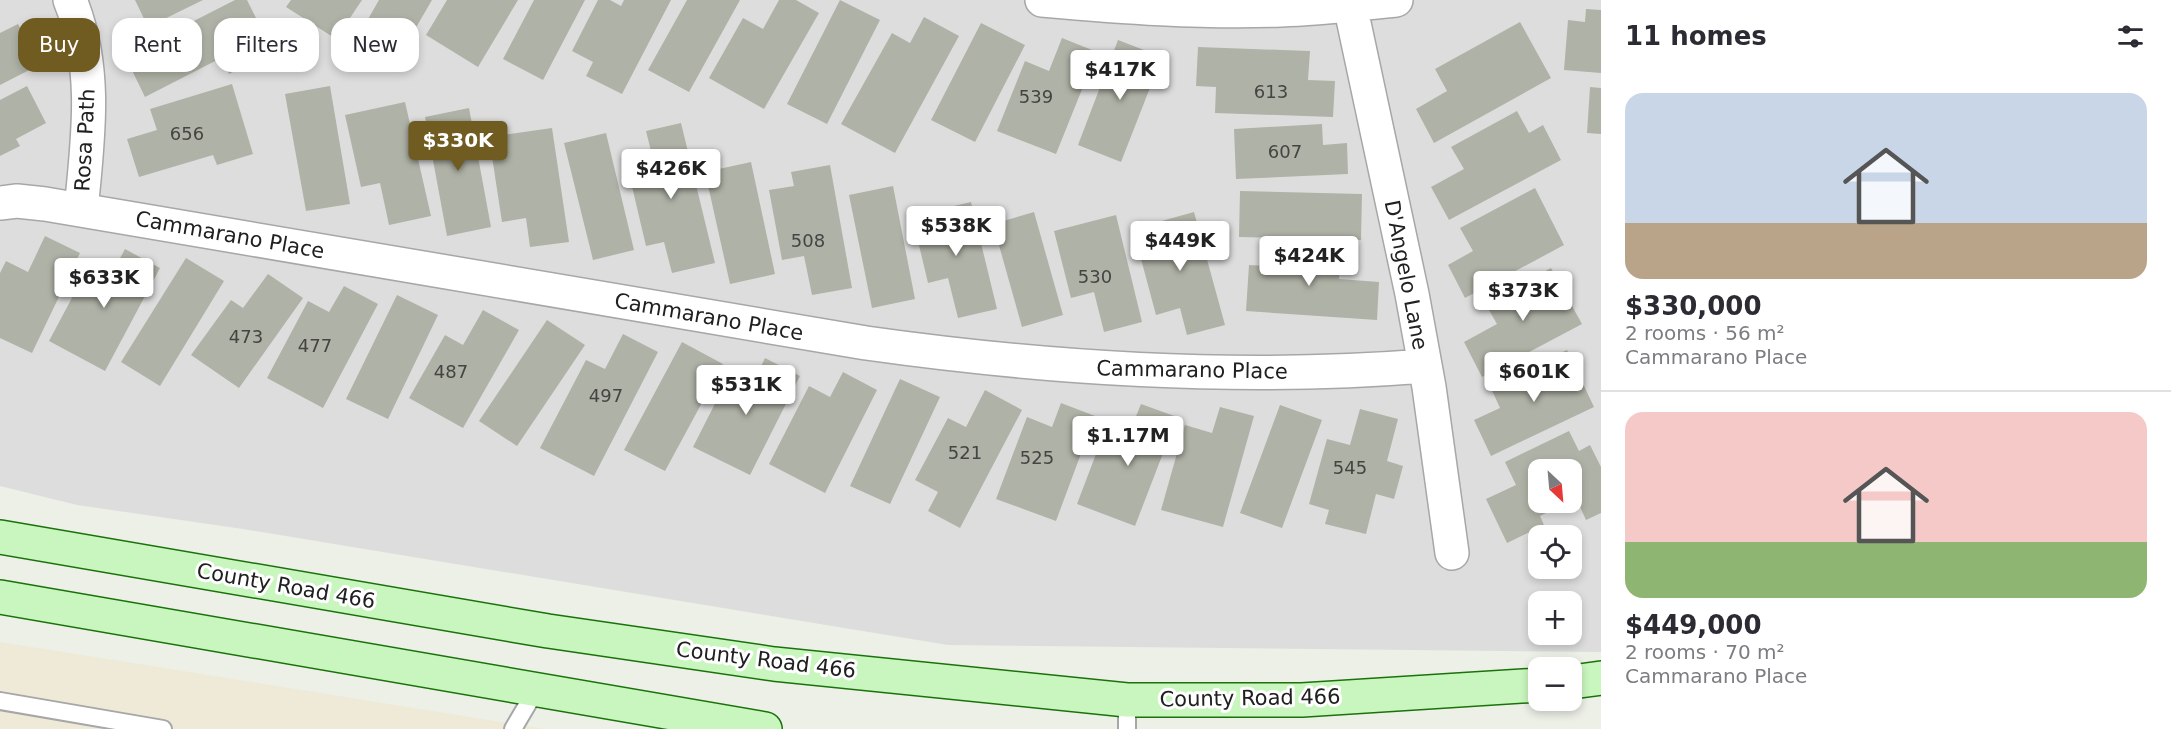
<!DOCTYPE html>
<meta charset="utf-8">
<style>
:root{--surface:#fff;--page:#f2f2f3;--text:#2b2b33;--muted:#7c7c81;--line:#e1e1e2;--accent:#705b21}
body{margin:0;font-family:"DejaVu Sans",sans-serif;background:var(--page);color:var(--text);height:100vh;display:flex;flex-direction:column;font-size:22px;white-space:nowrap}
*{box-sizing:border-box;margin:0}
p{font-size:20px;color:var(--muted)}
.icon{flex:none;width:33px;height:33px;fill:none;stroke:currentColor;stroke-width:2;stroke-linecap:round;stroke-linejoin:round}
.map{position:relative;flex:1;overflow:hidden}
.sheet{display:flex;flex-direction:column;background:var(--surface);width:570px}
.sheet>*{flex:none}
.guide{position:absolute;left:18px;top:18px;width:570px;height:54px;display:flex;gap:12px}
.needle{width:39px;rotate:154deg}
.fabs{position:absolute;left:1528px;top:459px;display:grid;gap:12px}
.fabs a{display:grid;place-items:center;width:54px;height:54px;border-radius:12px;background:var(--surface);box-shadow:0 3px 9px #0003;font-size:30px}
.price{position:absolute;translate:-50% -51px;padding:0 14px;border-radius:6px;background:#fff;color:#222;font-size:20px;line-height:39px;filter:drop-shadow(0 2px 3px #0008)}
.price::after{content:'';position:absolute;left:50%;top:36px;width:18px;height:14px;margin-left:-9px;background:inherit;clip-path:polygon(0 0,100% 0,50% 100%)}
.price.active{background:var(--accent);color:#fff}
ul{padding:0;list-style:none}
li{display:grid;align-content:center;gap:12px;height:318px;padding:0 24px}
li+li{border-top:2px solid var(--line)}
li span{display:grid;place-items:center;height:186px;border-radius:18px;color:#555}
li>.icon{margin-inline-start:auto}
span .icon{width:108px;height:108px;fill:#fffc;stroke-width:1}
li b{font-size:26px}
h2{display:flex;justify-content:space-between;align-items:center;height:72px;padding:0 24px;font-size:26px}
.pill{padding:0 21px;border-radius:18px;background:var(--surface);box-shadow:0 3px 9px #0003;font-size:21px;line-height:54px}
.pill.active{background:var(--accent);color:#fff}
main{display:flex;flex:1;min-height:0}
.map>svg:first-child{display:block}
.residential{fill:#dedddd;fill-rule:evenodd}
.commercial{fill:#efead7}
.building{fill:#afb2a6}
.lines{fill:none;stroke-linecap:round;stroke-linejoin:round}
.lane-casing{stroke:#a7a7a7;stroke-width:20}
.street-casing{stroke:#a7a7a7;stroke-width:36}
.secondary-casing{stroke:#1a720b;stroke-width:36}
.lane{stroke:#fff;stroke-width:16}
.street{stroke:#fff;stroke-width:33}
.secondary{stroke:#c9f6be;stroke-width:33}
.labels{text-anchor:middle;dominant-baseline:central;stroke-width:6;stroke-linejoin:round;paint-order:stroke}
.number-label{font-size:18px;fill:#444442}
.street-label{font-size:21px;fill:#202020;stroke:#fff}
</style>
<main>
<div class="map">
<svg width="1601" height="729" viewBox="0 0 1601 729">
<rect width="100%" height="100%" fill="#ecf0e7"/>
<path class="residential" d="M0,0H1601V652L948,645L243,529L77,505L0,486ZM1539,470H1572V502H1539ZM1539,536H1572V568H1539ZM1539,602H1572V634H1539Z"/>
<path class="commercial" d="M0,642L146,665L545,729H0Z"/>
<path class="building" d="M135,0H203L148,27Z
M235,0H247L273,52L229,74L221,58L145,97L125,56Z
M291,0H362L336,39L286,7Z
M379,0H432L400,55L360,33Z
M447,0H518L478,67L426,35Z
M534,0H585L543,80L503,59Z
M598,0H610L621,6L624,0H671L622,94L586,76L593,62L572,51Z
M687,0H740L689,92L648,70Z
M779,0H796L819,13L764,109L709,78L743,18L763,29Z
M840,0L880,20L827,124L787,104Z
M1586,9L1601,10V73L1564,70L1568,20L1585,22Z
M924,17L959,36L895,153L841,124L892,33L910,43Z
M1520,22L1551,78L1434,143L1416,109L1447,91L1435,69Z
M981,23L1025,45L975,142L931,120Z
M18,24L39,65L0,85V33Z
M1062,38L1097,52L1056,154L997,131L1025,61L1049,71Z
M1118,40L1162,57L1121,162L1078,145Z
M1198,47L1310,51L1308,80L1335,81L1333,117L1215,113L1216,87L1196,86Z
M232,84L253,154L217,165L213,155L139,177L127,139L157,130L150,109Z
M27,86L46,123L16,139L20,146L0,156V100Z
M330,86L350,204L306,211L285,94Z
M1590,87L1601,88V134L1587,133Z
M405,102L431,216L389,225L380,183L361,187L345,115Z
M469,108L491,227L447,236L425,117Z
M1517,111L1529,133L1543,125L1561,160L1449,220L1431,187L1464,169L1451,147Z
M681,123L715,263L672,273L664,242L646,246L626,161L652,155L646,131Z
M1322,124L1323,145L1347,143L1348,174L1236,179L1234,129Z
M552,128L569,242L530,247L526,218L502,222L489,137Z
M606,133L634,250L593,260L564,143Z
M751,162L775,274L730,284L705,172Z
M830,165L852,288L812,295L804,256L782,260L769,190L794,186L791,172Z
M893,186L915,299L872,308L849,195Z
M1535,188L1564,245L1465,298L1448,265L1473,251L1460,228Z
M1240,191L1362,194L1361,240L1239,237Z
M971,202L997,309L958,318L948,278L928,283L912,216Z
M1034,212L1063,315L1022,327L993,224Z
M1194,212L1225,325L1187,335L1180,308L1156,315L1133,229Z
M1116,215L1142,322L1104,332L1094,292L1071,298L1054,231Z
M45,236L80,253L32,353L0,338V273L6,261L28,272Z
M1267,248L1341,253L1339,279L1379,282L1377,320L1246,311L1249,265L1266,266Z
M125,249L160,268L105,371L49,341L90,264L111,275Z
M186,258L224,281L160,386L121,362Z
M1551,268L1582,324L1482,377L1464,342L1497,324L1485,303Z
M268,274L303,298L239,388L191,355L231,300L243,308Z
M344,286L378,304L323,408L267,378L308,301L329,312Z
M397,295L438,315L388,419L346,399Z
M483,310L519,330L463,428L409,398L445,335L463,345Z
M547,320L585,345L517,446L479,421Z
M623,334L658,352L594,476L540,448L586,360L605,369Z
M682,342L723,364L665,471L624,450Z
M1567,350L1594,407L1491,456L1474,420L1500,408L1490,386Z
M765,358L800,376L750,475L693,447L730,374L752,385Z
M843,372L877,390L825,493L769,464L809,386L830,397Z
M900,379L940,397L890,504L850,486Z
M985,390L1022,410L960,528L928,511L938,492L915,480L948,418L966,427Z
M1061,403L1095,416L1056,521L996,499L1027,417L1052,427Z
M1141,404L1177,417L1135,526L1077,504L1104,433L1126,441Z
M1280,405L1322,420L1282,528L1240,513Z
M1220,407L1254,416L1223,527L1161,510L1185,425L1212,433Z
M1360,409L1398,419L1387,461L1403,466L1394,499L1376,494L1366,534L1325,524L1329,510L1309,504L1327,439L1350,445Z
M1569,431L1579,451L1590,445L1601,467V513L1586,520L1576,498L1572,500V470H1539V502H1568L1540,516L1544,525L1507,543L1486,499L1516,485L1505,462Z"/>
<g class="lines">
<g class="lane-casing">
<path id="lane" d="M0,701L163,729
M513,729L536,690
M1127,729V700"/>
</g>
<g class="street-casing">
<path id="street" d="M70,0C98,68 88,139 81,210
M1042,0C1121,7 1201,13 1281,10C1319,9 1357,4 1396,0
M1349,0L1412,294L1429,387L1452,553
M0,203L17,201L45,204L866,343C1051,369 1238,381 1425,366"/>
</g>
<g class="secondary-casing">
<path id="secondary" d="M0,537L548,631L774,664L1127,700H1302L1539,685
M0,597L765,729
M1572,682L1601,678"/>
</g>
<use href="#lane" class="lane"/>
<use href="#street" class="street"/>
<use href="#secondary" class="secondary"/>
</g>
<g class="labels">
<g class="number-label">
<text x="1271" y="91">613</text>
<text x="1036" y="96">539</text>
<text x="187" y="133">656</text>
<text x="1285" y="151">607</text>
<text x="808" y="240">508</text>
<text x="1095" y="276">530</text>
<text x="246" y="336">473</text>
<text x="315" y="345">477</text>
<text x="451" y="371">487</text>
<text x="606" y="395">497</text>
<text x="965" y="452">521</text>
<text x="1037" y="457">525</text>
<text x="1350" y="467">545</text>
</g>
<g class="street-label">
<text transform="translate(85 140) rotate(-87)">Rosa Path</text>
<text transform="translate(230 235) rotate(10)">Cammarano Place</text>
<text transform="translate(1406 275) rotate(79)">D'Angelo Lane</text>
<text transform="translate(709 317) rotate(10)">Cammarano Place</text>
<text transform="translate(1192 370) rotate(1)">Cammarano Place</text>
<text transform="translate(286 586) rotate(10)">County Road 466</text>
<text transform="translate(766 660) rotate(7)">County Road 466</text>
<text transform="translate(1250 698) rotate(-1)">County Road 466</text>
</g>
</g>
</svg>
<div class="fabs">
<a><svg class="needle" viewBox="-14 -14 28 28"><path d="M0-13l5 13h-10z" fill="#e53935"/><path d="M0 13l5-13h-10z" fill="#7c7c81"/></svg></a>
<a><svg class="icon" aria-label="locate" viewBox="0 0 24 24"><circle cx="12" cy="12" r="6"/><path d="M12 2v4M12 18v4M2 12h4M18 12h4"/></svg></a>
<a>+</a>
<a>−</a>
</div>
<b class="price" style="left:1120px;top:101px">$417K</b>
<b class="price active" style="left:458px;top:172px">$330K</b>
<b class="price" style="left:671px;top:200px">$426K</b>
<b class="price" style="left:956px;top:257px">$538K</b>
<b class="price" style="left:1180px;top:272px">$449K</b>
<b class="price" style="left:1309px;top:287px">$424K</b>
<b class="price" style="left:104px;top:309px">$633K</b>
<b class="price" style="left:1523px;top:322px">$373K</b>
<b class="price" style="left:1534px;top:403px">$601K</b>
<b class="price" style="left:746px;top:416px">$531K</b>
<b class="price" style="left:1128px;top:467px">$1.17M</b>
<div class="guide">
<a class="pill active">Buy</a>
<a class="pill">Rent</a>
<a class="pill">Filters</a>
<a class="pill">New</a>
</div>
</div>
<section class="sheet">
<h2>11 homes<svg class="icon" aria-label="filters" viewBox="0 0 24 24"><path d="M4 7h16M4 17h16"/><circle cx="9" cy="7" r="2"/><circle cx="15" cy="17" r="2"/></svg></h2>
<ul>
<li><span style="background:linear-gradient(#c9d6e8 70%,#b9a48a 0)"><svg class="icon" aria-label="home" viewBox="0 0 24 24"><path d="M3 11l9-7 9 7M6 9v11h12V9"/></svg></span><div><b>$330,000</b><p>2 rooms · 56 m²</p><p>Cammarano Place</p></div></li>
<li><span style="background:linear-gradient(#f6c9c9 70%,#8fb573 0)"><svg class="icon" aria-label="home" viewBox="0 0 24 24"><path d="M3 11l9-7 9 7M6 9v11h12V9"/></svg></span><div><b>$449,000</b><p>2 rooms · 70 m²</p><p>Cammarano Place</p></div></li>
</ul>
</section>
</main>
